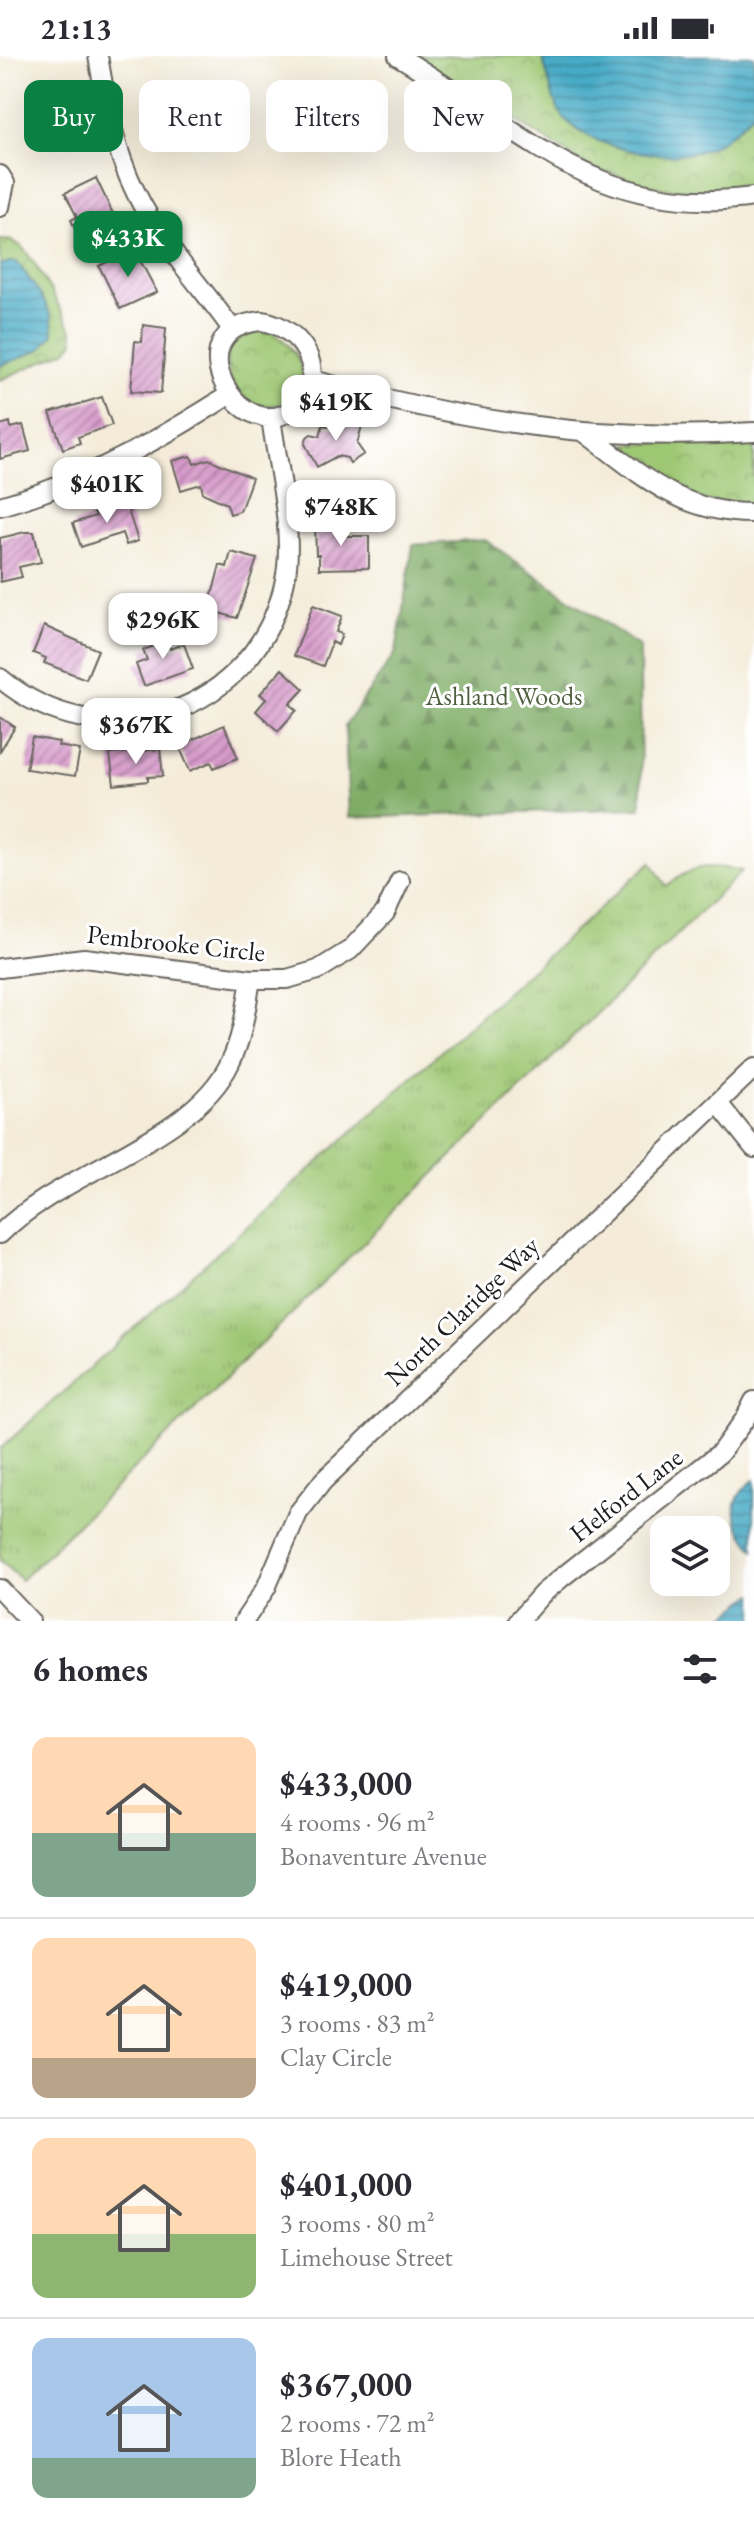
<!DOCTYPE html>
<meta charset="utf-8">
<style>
:root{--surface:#fff;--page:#f2f2f3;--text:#2b2b33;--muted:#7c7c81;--line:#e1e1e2;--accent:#0b8043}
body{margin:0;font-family:"EB Garamond",serif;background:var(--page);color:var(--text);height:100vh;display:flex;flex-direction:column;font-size:30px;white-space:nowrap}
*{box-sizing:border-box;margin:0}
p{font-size:26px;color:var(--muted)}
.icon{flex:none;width:44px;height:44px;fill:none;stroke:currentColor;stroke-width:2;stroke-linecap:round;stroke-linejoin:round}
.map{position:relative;height:1565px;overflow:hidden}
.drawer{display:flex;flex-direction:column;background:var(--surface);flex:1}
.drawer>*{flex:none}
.hud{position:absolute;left:24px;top:24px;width:706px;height:72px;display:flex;gap:16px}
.controls{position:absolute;left:650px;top:1460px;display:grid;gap:16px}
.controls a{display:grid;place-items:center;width:80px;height:80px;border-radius:16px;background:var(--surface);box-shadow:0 8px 32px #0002;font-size:40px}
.price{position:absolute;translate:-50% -68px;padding:0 18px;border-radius:16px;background:#fff;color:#222;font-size:26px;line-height:52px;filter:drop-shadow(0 2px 4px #0008)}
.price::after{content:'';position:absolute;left:50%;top:48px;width:24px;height:18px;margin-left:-12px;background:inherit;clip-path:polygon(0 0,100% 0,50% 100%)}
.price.selected{background:var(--accent);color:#fff}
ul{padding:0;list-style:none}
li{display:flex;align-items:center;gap:24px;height:200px;padding:0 32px}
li+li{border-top:2px solid var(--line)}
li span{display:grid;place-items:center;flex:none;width:224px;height:160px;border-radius:16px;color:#555}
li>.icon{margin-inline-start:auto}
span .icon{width:96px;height:96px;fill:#fffc;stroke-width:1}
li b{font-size:34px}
h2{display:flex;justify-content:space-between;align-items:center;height:96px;padding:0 32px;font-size:34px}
.pill{padding:0 28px;border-radius:16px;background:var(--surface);box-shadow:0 8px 32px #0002;font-size:28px;line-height:72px}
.pill.selected{background:var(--accent);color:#fff}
.status{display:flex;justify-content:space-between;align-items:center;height:56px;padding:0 40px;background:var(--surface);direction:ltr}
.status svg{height:22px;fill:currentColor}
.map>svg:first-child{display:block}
.grass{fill:url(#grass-tufts);stroke:#5d7248;stroke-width:2}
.forest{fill:url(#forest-firs);stroke:#4d6440;stroke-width:2}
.park{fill:url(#park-crowns);stroke:#5d7248;stroke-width:2}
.water{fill:url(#water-rules);stroke:#316371;stroke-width:2}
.building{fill:url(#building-hatch)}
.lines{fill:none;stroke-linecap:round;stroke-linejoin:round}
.minor-casing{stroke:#68655e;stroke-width:22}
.minor{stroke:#fff;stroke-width:18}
.labels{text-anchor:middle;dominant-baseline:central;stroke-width:6;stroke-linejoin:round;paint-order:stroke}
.park-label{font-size:26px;fill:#50603f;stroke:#fff}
.street-label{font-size:26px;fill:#1c1c1c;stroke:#fff}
</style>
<div class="status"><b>21:13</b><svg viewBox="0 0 49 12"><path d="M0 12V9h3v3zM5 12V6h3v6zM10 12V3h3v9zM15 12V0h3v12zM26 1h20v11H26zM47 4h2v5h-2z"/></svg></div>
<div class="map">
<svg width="754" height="1565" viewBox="0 0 754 1565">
<defs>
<pattern id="grass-tufts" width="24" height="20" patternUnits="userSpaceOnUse" patternTransform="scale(2)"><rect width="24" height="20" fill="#9ec773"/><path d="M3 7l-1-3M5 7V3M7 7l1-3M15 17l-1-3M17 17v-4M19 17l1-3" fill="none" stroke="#88aa63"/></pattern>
<pattern id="forest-firs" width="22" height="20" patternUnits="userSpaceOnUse" patternTransform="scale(2)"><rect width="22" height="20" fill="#7eac65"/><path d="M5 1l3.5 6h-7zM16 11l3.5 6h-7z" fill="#668b52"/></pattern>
<pattern id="park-crowns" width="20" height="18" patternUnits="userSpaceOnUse" patternTransform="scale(2)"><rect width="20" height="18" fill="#9ec773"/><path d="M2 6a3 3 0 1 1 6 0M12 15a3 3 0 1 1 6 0" fill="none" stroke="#88aa63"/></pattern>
<pattern id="water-rules" width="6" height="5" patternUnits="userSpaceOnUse" patternTransform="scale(2)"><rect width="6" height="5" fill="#46aac6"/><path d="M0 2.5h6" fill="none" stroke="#3a8aa0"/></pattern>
<pattern id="building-hatch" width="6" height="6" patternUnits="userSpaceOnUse" patternTransform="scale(2)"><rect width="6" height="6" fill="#d79aca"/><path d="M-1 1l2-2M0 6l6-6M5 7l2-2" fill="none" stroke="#ae7da3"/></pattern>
</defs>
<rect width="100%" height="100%" fill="#fff"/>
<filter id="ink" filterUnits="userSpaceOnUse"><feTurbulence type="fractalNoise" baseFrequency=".0125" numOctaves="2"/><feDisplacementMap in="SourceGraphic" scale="16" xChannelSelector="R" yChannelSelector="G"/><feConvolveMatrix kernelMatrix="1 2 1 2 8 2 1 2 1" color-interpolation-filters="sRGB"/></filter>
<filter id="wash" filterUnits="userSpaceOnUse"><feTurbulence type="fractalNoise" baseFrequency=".006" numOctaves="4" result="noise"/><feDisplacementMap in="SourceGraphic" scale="32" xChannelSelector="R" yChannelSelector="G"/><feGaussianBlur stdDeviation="1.8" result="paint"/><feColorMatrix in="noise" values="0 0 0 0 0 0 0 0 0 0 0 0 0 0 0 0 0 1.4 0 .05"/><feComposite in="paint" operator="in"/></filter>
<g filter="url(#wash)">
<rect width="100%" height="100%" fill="#f4ecd9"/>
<path class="grass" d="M651,806L666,830C697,808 704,808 742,815L21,1524L0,1504V1393Z"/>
<path class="forest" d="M485,484L640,591L641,752L349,762L345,670L396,596L413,489Z"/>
<path class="park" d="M414,0H754V130L703,136L661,132L591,112Z
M0,184C7,184 12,184 18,188C35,200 60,254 72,274L74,286L66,295L0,324Z
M267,273C293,286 321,324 286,345C238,374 191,278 267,273Z
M754,384V449L705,445L672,432L625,400L624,393L628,388Z"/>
<path class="water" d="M541,0H754V56C741,69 727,83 711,91C673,109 593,94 565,63C550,46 550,20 541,0Z
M10,206H17C32,227 55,252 53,279L40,294L0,310V209Z
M754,1424V1493C735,1470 724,1445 754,1424Z
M754,1538V1565H718Z"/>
<g id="blocks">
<path class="building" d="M96,122L115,162L78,179L71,164L77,161L65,137Z
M134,193L157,236L120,253L99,210Z
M143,269L166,272L161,337L131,335L135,285L142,286Z
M102,341L112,369L78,381L80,387L63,393L50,357Z
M346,362L363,366L357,388L364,398L350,407L347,402L337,400L317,411L305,388L307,381L311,378L320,380L323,369L343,373Z
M10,366L11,372L23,369L30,395L0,403V369Z
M191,400L194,408L209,403L252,422L240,455L230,458L227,448L203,437L201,428L181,434L172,405Z
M125,445L138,485L126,489L122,477L81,491L73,467L96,460L93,453Z
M345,468V480H369V512L319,513V499H316L315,469Z
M25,476H34L41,506L19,511L22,521L0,526V482Z
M231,496L257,503L237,562L208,554L220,509L227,511Z
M144,547L149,558L133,565L128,553Z
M313,549L342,560L336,576L342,578L338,589L332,586L323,610L294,600Z
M44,570L98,594L86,623L44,607L46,602L33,597Z
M164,577L170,593L184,588L193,613L144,630L136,608L147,604L143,594L152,591L149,583Z
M282,613L304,633L290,648L297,654L278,675L256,655L266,643L260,638Z
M0,661L15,671L0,695Z
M224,669L238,702L214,712L211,706L190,715L179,690Z
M32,681L59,686L58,690L80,694L75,720L26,713Z
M160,693L163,720L148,721V725L114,729L110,698Z"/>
</g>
</g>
<g filter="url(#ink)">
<use href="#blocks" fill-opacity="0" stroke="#68655e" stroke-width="2"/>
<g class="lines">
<g class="minor-casing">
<path id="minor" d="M98,0C106,47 114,93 136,137C160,187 200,228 232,273
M398,0C522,73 596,163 754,141
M0,119L5,127L0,151
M262,265C302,271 331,318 296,350C244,399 169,273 262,265Z
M313,324C463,365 597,387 754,376
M584,376C639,417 680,458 754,457
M0,450C83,427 157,385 229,339
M0,622C103,709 258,657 285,524C295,476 277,410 271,361
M0,912L84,902L251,923H287L318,914L350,894L385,857L400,825
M718,1047L754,1092
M0,1178C63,1114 192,1086 230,1007C243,981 246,952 251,923
M0,1533L30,1565
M244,1565L266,1532L298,1457L323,1425L754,1012
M518,1565L542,1538L561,1522L720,1397L745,1363L754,1345"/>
</g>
<use href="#minor" class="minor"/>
</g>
</g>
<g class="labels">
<g class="park-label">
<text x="504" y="640">Ashland Woods</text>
</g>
<g class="street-label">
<text transform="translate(176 887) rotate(6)">Pembrooke Circle</text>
<text transform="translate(462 1255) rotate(-44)">North Claridge Way</text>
<text transform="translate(626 1439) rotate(-38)">Helford Lane</text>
</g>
</g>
</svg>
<div class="controls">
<a><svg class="icon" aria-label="layers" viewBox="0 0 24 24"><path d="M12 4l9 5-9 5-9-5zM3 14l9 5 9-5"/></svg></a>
</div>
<b class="price selected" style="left:128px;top:223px">$433K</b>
<b class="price" style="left:336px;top:387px">$419K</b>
<b class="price" style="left:107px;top:469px">$401K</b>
<b class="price" style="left:341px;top:492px">$748K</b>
<b class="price" style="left:163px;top:605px">$296K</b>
<b class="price" style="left:136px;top:710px">$367K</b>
<div class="hud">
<a class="pill selected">Buy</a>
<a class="pill">Rent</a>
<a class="pill">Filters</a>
<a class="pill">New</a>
</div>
</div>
<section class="drawer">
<h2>6 homes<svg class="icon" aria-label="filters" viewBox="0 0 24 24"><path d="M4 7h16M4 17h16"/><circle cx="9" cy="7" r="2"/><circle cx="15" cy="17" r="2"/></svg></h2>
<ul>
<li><span style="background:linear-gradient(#ffd9b3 60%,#7fa58c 0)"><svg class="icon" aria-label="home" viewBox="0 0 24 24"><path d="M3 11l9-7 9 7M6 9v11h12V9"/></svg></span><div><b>$433,000</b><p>4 rooms · 96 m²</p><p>Bonaventure Avenue</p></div></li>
<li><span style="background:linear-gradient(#ffd9b3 75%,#b9a48a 0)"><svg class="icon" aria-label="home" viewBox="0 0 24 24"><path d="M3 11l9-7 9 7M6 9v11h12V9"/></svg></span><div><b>$419,000</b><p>3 rooms · 83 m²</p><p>Clay Circle</p></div></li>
<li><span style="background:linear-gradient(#ffd9b3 60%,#8fb573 0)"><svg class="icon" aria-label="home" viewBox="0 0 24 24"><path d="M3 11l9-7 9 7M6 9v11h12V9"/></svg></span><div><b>$401,000</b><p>3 rooms · 80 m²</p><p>Limehouse Street</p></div></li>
<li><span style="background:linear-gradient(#a9c7e8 75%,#7fa58c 0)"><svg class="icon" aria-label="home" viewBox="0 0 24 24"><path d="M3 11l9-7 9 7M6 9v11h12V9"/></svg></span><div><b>$367,000</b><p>2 rooms · 72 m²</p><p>Blore Heath</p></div></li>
</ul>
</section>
